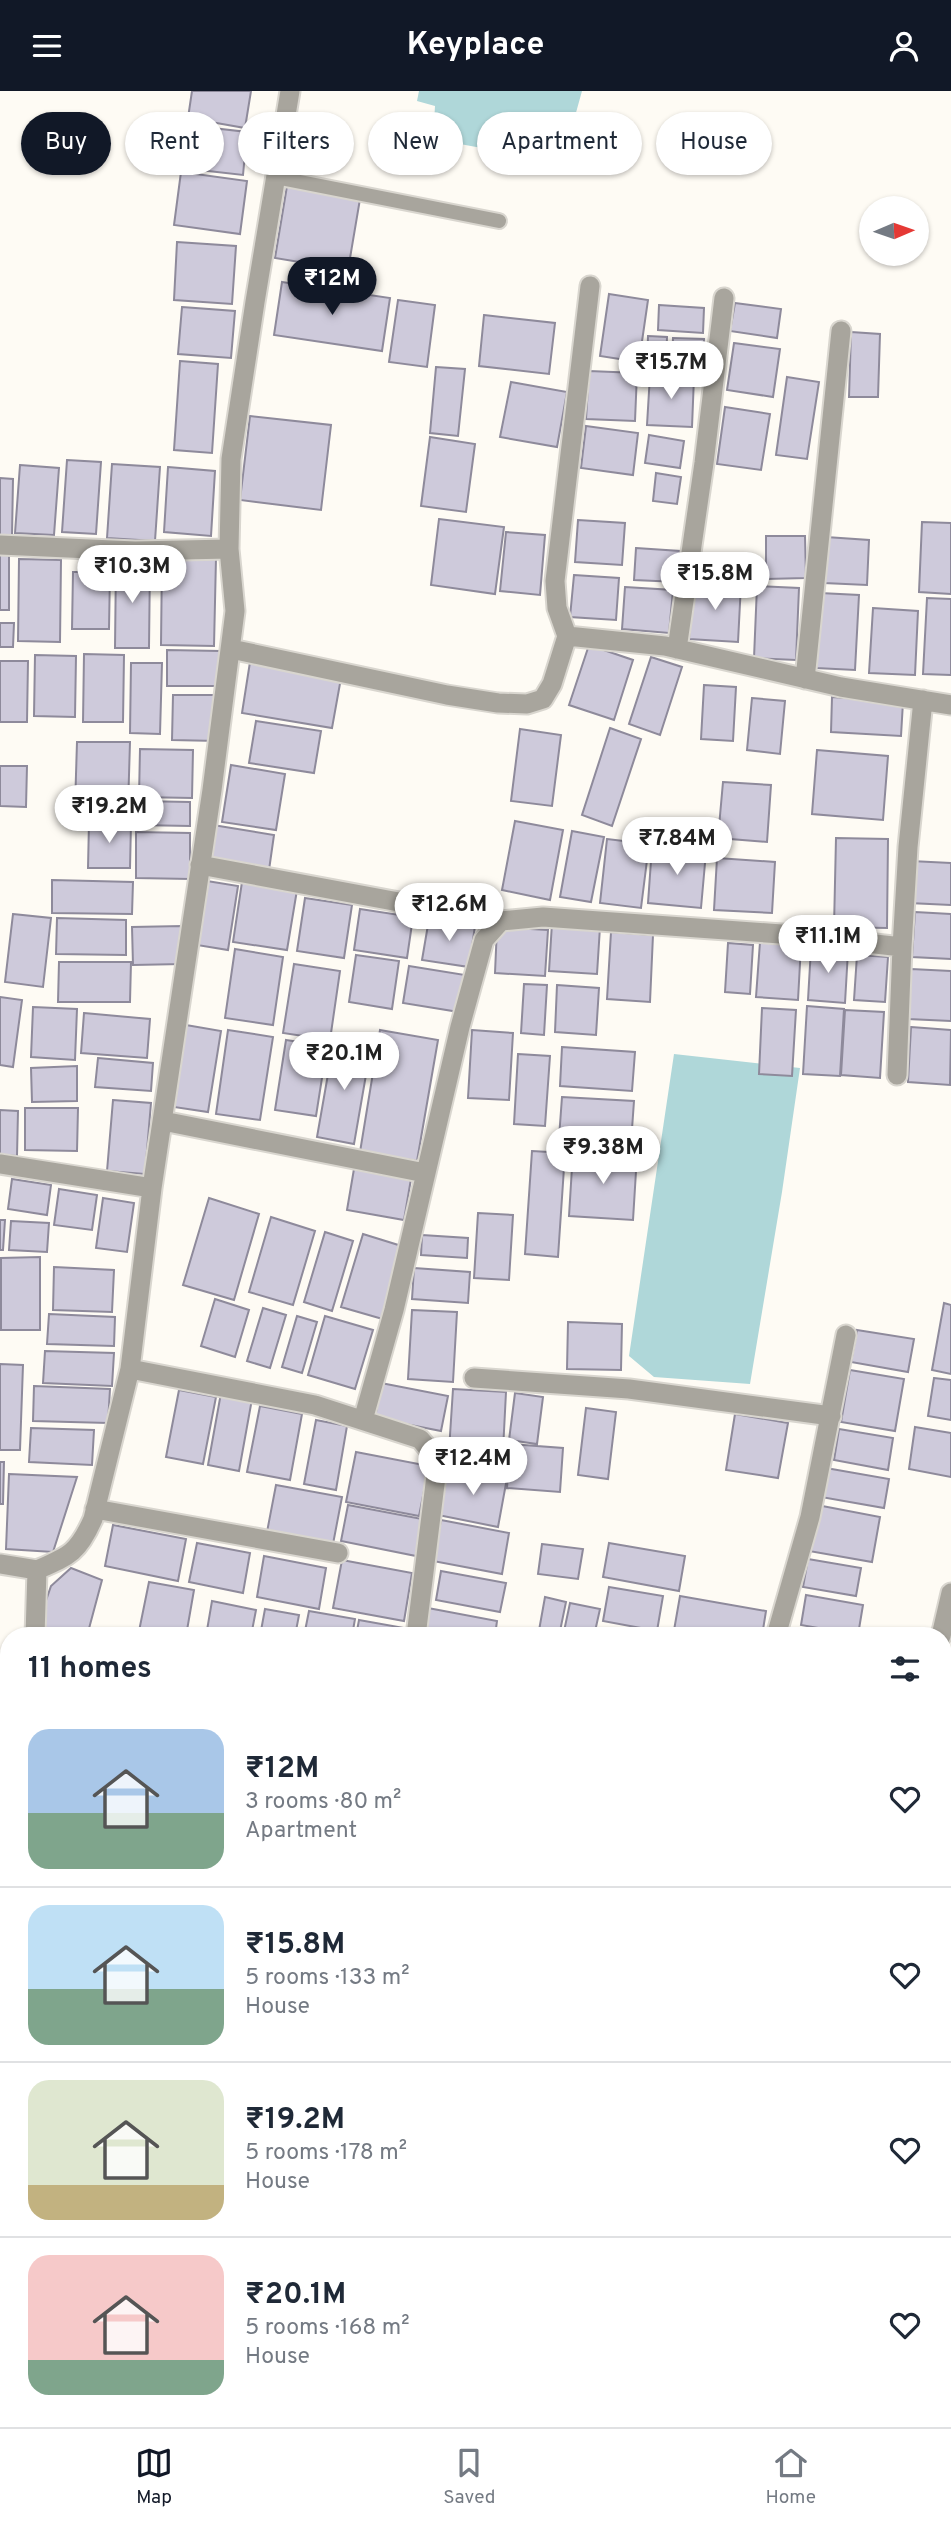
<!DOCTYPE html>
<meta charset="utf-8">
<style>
:root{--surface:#fff;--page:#f6f6f7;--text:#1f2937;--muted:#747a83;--line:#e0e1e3;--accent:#111827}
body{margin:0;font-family:Overpass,sans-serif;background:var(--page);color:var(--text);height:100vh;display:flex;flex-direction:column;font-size:26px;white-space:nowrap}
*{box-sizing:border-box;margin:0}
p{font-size:23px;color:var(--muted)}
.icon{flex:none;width:38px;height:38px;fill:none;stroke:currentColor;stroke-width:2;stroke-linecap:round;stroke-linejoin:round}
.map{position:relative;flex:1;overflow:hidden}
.side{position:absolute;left:0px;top:1536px;width:952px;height:800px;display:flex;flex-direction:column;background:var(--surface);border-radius:28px 28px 0 0;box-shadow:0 2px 5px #0004}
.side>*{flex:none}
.guide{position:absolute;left:21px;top:21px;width:910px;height:63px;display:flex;gap:14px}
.needle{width:46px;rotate:88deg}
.controls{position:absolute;left:859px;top:105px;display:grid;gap:14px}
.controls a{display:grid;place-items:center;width:70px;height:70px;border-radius:50%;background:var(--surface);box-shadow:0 2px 5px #0004;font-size:35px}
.price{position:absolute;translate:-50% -60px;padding:0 16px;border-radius:24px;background:#fff;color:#222;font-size:23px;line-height:46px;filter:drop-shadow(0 2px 4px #0008)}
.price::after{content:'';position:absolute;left:50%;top:42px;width:21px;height:16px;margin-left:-10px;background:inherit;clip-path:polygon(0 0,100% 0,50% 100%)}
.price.on{background:var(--accent);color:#fff}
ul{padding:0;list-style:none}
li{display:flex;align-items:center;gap:21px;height:175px;padding:0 28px}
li+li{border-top:2px solid var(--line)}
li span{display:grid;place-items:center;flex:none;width:196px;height:140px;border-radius:21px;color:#555}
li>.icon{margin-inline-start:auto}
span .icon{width:84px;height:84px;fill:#fffc;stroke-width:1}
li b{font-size:30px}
h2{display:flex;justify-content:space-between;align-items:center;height:84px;padding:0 28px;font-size:30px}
.tag{padding:0 24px;border-radius:32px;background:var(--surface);box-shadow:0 2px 5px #0004;font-size:24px;line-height:63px}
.tag.on{background:var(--accent);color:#fff}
header{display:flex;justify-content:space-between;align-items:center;height:91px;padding:0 28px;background:var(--accent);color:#fff;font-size:32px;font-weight:700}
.tab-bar{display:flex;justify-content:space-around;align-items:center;height:98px;border-top:2px solid var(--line);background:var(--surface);font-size:19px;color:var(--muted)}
.tab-bar a{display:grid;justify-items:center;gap:4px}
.tab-bar .on{color:var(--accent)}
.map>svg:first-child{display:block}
.water{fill:#afd7d9}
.building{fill:#cecadb;stroke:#8e8a9b;stroke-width:2}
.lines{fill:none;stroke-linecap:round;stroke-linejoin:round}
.service-casing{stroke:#d9d6cf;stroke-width:18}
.minor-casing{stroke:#d9d6cf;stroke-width:23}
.service{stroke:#a8a59d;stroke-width:14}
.minor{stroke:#a8a59d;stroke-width:19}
</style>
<header><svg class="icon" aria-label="menu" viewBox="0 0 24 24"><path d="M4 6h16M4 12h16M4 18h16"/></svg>Keyplace<svg class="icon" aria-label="person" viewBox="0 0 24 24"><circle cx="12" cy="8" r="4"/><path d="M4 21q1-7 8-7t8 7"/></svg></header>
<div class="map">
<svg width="951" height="2336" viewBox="0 0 951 2336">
<rect width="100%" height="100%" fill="#fefbf4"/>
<path class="water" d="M419,0H582L562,72L433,48L435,15L417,10Z
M674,963L800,977L782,1101L750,1293L654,1286L629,1265Z
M943,2049L951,2050V2253L943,2251Z"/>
<path class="building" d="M192,0H251L245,37L188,27Z
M186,34L247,41L243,84L182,77Z
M181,81L247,90L240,143L174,134Z
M287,95L360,108L348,179L275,167Z
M177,151L236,155L232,213L174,209Z
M282,191L390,207L382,260L274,244Z
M609,203L648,209L639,271L600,265Z
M398,209L435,214L427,276L389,271Z
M735,212L781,218L777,247L730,240Z
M659,214L704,217L703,242L658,239Z
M182,216L235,220L231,267L178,263Z
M484,224L555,232L549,283L479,275Z
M851,241L880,243L878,306H849Z
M648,245L667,246L666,275L647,274Z
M673,247L704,248L703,272L672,270Z
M734,252L780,258L773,306L727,299Z
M180,270L218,273L212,362L174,359Z
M436,276L465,278L458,345L430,342Z
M589,280L637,282L635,330L586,328Z
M650,284L694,286L692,336L647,334Z
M787,286L819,291L807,368L776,364Z
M511,291L567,301L557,356L500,346Z
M725,316L770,323L761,379L717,373Z
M250,325L331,334L321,419L240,409Z
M586,335L638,342L633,384L581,377Z
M649,344L684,350L680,377L645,372Z
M430,346L475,353L466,421L421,415Z
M67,369L101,371L96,443L62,441Z
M112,373L160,376L155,450L107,447Z
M20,374L59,377L54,444L15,442Z
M168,376L215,380L211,445L164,441Z
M656,382L681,386L677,413L653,410Z
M0,387L13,388L12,445H0Z
M439,428L504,436L495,503L431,494Z
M578,429L625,432L622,474L575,471Z
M922,431L951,432V503L919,501Z
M506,441L545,444L540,504L500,500Z
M766,445H805L806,487L766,488Z
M826,446L869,449L867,494L824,492Z
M636,457L680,460L678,491L634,489Z
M0,463H9V519H0Z
M162,467H216L214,555L161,554Z
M19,468L61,469L60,551L18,550Z
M116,471H150L149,557H115Z
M73,481H110L109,538H72Z
M574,484L619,487L616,529L570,526Z
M692,491L741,493L738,551L689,548Z
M757,495L799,497L796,569L754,567Z
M625,496L673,499L669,542L622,538Z
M820,502L859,504L855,579L816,577Z
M927,507L951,508V584L923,583Z
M873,517L918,520L915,584L869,582Z
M0,532H14L13,556H0Z
M589,554L633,569L614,629L569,614Z
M167,559L220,560L219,595H167Z
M84,563L124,564L123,631H83Z
M35,564L76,565L75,626L34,625Z
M651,566L682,576L660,644L629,633Z
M0,570H28L27,631H0Z
M250,571L341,587L332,637L242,622Z
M131,572H162L160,643L130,642Z
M704,594L736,596L733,650L701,648Z
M173,604H218L217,650L172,649Z
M832,606L903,611L901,645L831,641Z
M752,607L785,610L780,663L747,659Z
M256,630L321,640L314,682L249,672Z
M610,637L641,648L612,735L582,724Z
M520,638L561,644L552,715L511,710Z
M77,651H130L128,717L75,716Z
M140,658L193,659L192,707L139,706Z
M817,659L888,665L883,729L812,723Z
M231,674L285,683L276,739L222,731Z
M0,675H27L26,716L0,715Z
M723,691L771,694L767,751L718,747Z
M138,710L190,711V735L137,734Z
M515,730L563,739L550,809L502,799Z
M89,731L131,732L130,777H88Z
M213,734L274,744L269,779L208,770Z
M572,740L604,746L591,811L560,806Z
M136,741L190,742V788L136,787Z
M836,747L888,748L887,837L834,836Z
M607,748L649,753L641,817L600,812Z
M652,756L706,761L701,817L648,812Z
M717,767L775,771L772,822L714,819Z
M911,770L951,772V814L909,812Z
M52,789L133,791L132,823L52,822Z
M207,790L238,795L228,859L197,854Z
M242,791L297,799L287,859L233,851Z
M305,807L352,814L344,867L297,860Z
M360,818L413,826L407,867L354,859Z
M915,821L951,823V868L912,866Z
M13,823L51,827L43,896L5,891Z
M57,827L126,829V864L56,863Z
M429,828L475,835L469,876L422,869Z
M552,832L600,836L597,883L549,880Z
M182,835V873L133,874L132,836Z
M497,836L548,839L545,885L495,882Z
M611,841L653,844L650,911L607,908Z
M760,851L801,854L798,909L756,906Z
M728,852L753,854L750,903L725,901Z
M811,857L848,860L845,912L808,909Z
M235,858L283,866L273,934L225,927Z
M356,864L399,870L392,918L349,911Z
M857,864L888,866L885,911L854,909Z
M59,871H131L130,911H58Z
M294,873L340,880L330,949L283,942Z
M409,875L465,884L459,921L403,912Z
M911,878L951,880V930L908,928Z
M524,893L547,894L544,944L521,942Z
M557,894L599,897L596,944L555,941Z
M0,906L22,909L13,976L0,974Z
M807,915L844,918L840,985L803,983Z
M33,916L77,918L75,969L31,966Z
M762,917L796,919L792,985L759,983Z
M845,919L884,921L880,987L841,984Z
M84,922L150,928L147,967L81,962Z
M186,934L221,940L208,1021L174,1016Z
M911,936L951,939L950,994L908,991Z
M228,939L273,946L260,1029L216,1023Z
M380,939L438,949L417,1070L360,1061Z
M472,939L513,942L509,1009L468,1007Z
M286,949L327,955L316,1025L275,1019Z
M334,949L371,955L354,1053L317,1046Z
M562,956L635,961L632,1000L560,995Z
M518,963L550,965L545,1035L514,1033Z
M98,967L153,972L151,1000L95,996Z
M77,975V1010L32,1011L31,977Z
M562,1006L634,1010L631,1052L559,1047Z
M113,1009L151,1012L145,1083L107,1080Z
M25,1017H78L77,1060L25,1059Z
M0,1019L18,1020L17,1065L0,1064Z
M532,1060L565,1062L558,1166L525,1163Z
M573,1060L637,1064L633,1129L569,1125Z
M355,1072L412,1082L404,1129L347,1119Z
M12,1088L51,1094L47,1124L8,1118Z
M59,1098L97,1104L92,1139L54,1134Z
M103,1107L134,1112L127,1161L96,1157Z
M209,1107L259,1123L234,1209L183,1194Z
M478,1122L513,1124L509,1189L474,1187Z
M271,1126L315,1140L293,1214L249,1201Z
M0,1129H5L3,1159H0Z
M11,1130L49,1132L47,1161L9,1159Z
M325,1141L353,1150L332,1220L304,1211Z
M363,1143L408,1157L386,1229L341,1216Z
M422,1144L468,1147L467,1167L421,1164Z
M40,1166V1239H1V1167Z
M54,1176L114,1179L112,1221L53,1219Z
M414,1177L470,1181L468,1212L412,1208Z
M215,1208L249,1219L235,1266L201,1255Z
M944,1212L951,1214V1283L932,1279Z
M263,1217L286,1224L270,1277L247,1270Z
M412,1219L457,1221L453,1291L408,1288Z
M49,1223L115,1226L114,1255L47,1253Z
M297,1225L317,1231L302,1282L282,1276Z
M325,1225L373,1239L355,1298L308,1284Z
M568,1231L622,1233L621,1279L567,1278Z
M857,1239L914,1248L908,1281L851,1271Z
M45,1260L114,1262L112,1295L43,1292Z
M0,1273L23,1274L20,1359H0Z
M850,1279L904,1288L895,1340L841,1331Z
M934,1287L951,1289V1329L928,1325Z
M381,1292L448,1305L441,1340L375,1327Z
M34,1295L110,1298L108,1332L33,1330Z
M453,1298L506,1301L502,1379L448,1375Z
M179,1299L216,1306L203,1373L166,1366Z
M221,1302L252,1308L239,1380L208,1374Z
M515,1302L543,1306L537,1353L509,1349Z
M260,1315L302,1323L290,1389L247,1381Z
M586,1317L616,1321L608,1388L578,1384Z
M735,1323L788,1332L778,1387L726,1379Z
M316,1329L347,1335L336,1399L304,1393Z
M915,1336L951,1342V1386L909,1378Z
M31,1337L94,1339L92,1374L29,1371Z
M839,1338L893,1347L888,1379L834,1369Z
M510,1353L563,1357L560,1401L507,1397Z
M356,1361L429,1375L419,1425L346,1411Z
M0,1371H4L3,1413H0Z
M447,1376L507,1387L498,1436L438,1424Z
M826,1377L889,1388L884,1417L821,1406Z
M9,1383L77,1386L53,1461L6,1458Z
M276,1394L342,1406L333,1453L267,1441Z
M348,1414L422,1428L416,1465L341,1450Z
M817,1414L880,1426L872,1471L809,1460Z
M441,1429L509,1442L502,1483L433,1470Z
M113,1434L186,1448L178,1490L105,1475Z
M197,1452L250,1462L243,1502L189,1491Z
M609,1452L685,1465L679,1500L603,1486Z
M542,1453L583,1458L578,1488L538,1483Z
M264,1465L326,1477L319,1518L257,1506Z
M808,1468L861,1477L856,1505L803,1496Z
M342,1469L412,1482L404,1530L333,1517Z
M71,1477L102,1489L87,1545H44L39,1530L51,1495Z
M441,1480L506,1492L500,1521L436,1509Z
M149,1491L194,1499L186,1545H138Z
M609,1496L663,1505L657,1540L603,1530Z
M806,1504L863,1514L858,1544L801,1534Z
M680,1505L766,1520L762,1545H673Z
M545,1506L566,1511L559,1545H538Z
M212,1510L256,1519L251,1545H206Z
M570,1512L600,1518L594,1545H563Z
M428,1517L497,1530L495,1545H423Z
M265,1518L299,1524L295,1545H260Z
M309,1520L355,1528L352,1545H304Z
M359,1529L404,1537L403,1545H356Z
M608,1540L640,1545H607Z
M792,1540L822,1545H791Z
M951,1573V1603L944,1601Z
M2,1612L9,1614V1694L0,1692Z
M943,1645L951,1647V1730L943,1728Z
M0,1708L9,1710V1775L0,1773Z
M2,1785L9,1787V1838L0,1836V1796Z
M943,1797L951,1799V1857L943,1855Z
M1,1842L9,1844V1883L0,1881Z
M0,1888L9,1890V1960L0,1958Z
M0,2013L9,2015L0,2055Z
M9,2088V2168L0,2166V2128Z
M951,2298V2336H935L939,2328H943V2317Z
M433,2328H501L499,2336H431Z
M508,2328H544L580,2336H506Z
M604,2328H668L666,2336H603Z
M725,2328H793L790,2336H722Z
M905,2328H928L925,2336H918L904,2330Z"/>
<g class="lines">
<g class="service-casing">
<path id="service" d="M275,86L499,130"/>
</g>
<g class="minor-casing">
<path id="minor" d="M590,195L555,490L557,517L567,545L665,555L841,596L951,614
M0,454L135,460L229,458
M231,558L447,604L498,612L527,613L543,608L552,593L567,545
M677,558L704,372L724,207
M805,588L841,240
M200,774L501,830
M897,984L902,856
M163,1030L425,1082
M0,1073L152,1097
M130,1278L315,1314L420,1348L438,1369L416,1545
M474,1287L629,1298L831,1325
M363,1329L394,1219L460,936L484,849L501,830L543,826L795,844L902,856L908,756L923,609
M95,1418L338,1462
M0,1473L37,1479L35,1545
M37,1479C69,1465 78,1462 93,1428L130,1278L152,1097L212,699L235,520L229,458L231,368L255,211L290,0
M776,1545L810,1426L846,1244
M941,1545L951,1502
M943,1755L951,1756
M0,2187L9,2188
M827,2328L847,2336
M424,2336L426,2328
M595,2336L597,2328"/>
</g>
<use href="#service" class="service"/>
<use href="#minor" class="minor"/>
</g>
</svg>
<div class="controls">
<a><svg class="needle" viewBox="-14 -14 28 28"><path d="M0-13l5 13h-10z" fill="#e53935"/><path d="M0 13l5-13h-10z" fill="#747a83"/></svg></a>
</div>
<b class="price on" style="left:332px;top:226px">₹12M</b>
<b class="price" style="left:671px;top:310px">₹15.7M</b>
<b class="price" style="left:132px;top:514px">₹10.3M</b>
<b class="price" style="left:715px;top:521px">₹15.8M</b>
<b class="price" style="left:109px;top:754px">₹19.2M</b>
<b class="price" style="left:677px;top:786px">₹7.84M</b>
<b class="price" style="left:449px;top:852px">₹12.6M</b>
<b class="price" style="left:828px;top:884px">₹11.1M</b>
<b class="price" style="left:344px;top:1001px">₹20.1M</b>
<b class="price" style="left:603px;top:1095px">₹9.38M</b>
<b class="price" style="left:473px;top:1406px">₹12.4M</b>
<div class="guide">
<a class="tag on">Buy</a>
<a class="tag">Rent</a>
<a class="tag">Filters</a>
<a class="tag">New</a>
<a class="tag">Apartment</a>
<a class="tag">House</a>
</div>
<section class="side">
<h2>11 homes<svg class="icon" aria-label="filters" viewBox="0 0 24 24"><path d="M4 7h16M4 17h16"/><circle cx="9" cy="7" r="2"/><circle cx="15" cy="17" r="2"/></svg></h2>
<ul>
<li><span style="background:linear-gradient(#a9c7e8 60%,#7fa58c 0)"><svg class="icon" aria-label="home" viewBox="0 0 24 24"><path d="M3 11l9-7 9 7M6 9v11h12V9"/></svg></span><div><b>₹12M</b><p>3 rooms · 80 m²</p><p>Apartment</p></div><svg class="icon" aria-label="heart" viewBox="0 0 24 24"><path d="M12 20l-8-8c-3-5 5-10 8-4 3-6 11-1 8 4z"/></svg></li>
<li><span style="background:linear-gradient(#bfe0f5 60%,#7fa58c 0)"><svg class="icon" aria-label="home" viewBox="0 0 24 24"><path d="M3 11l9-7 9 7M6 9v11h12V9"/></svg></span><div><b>₹15.8M</b><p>5 rooms · 133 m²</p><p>House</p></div><svg class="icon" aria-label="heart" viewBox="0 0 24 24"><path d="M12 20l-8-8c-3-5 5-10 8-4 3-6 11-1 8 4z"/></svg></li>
<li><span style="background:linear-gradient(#dfe7d0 75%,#c2b280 0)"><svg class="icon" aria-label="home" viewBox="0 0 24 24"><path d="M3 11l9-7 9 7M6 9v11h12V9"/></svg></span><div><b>₹19.2M</b><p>5 rooms · 178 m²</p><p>House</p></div><svg class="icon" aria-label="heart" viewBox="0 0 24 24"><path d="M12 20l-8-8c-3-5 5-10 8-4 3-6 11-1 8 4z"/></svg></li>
<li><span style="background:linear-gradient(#f6c9c9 75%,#7fa58c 0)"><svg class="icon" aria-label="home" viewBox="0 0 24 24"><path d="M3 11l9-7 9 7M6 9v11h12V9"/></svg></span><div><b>₹20.1M</b><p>5 rooms · 168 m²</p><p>House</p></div><svg class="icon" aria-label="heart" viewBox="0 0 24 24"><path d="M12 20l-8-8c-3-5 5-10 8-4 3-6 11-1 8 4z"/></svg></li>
</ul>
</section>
</div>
<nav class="tab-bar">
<a class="on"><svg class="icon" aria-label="map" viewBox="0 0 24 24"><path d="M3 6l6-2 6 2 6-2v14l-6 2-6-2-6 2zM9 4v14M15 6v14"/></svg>Map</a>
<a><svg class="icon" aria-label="saved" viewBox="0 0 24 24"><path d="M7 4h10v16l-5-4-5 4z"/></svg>Saved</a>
<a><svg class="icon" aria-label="home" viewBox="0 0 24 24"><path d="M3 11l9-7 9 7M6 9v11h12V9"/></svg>Home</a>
</nav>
